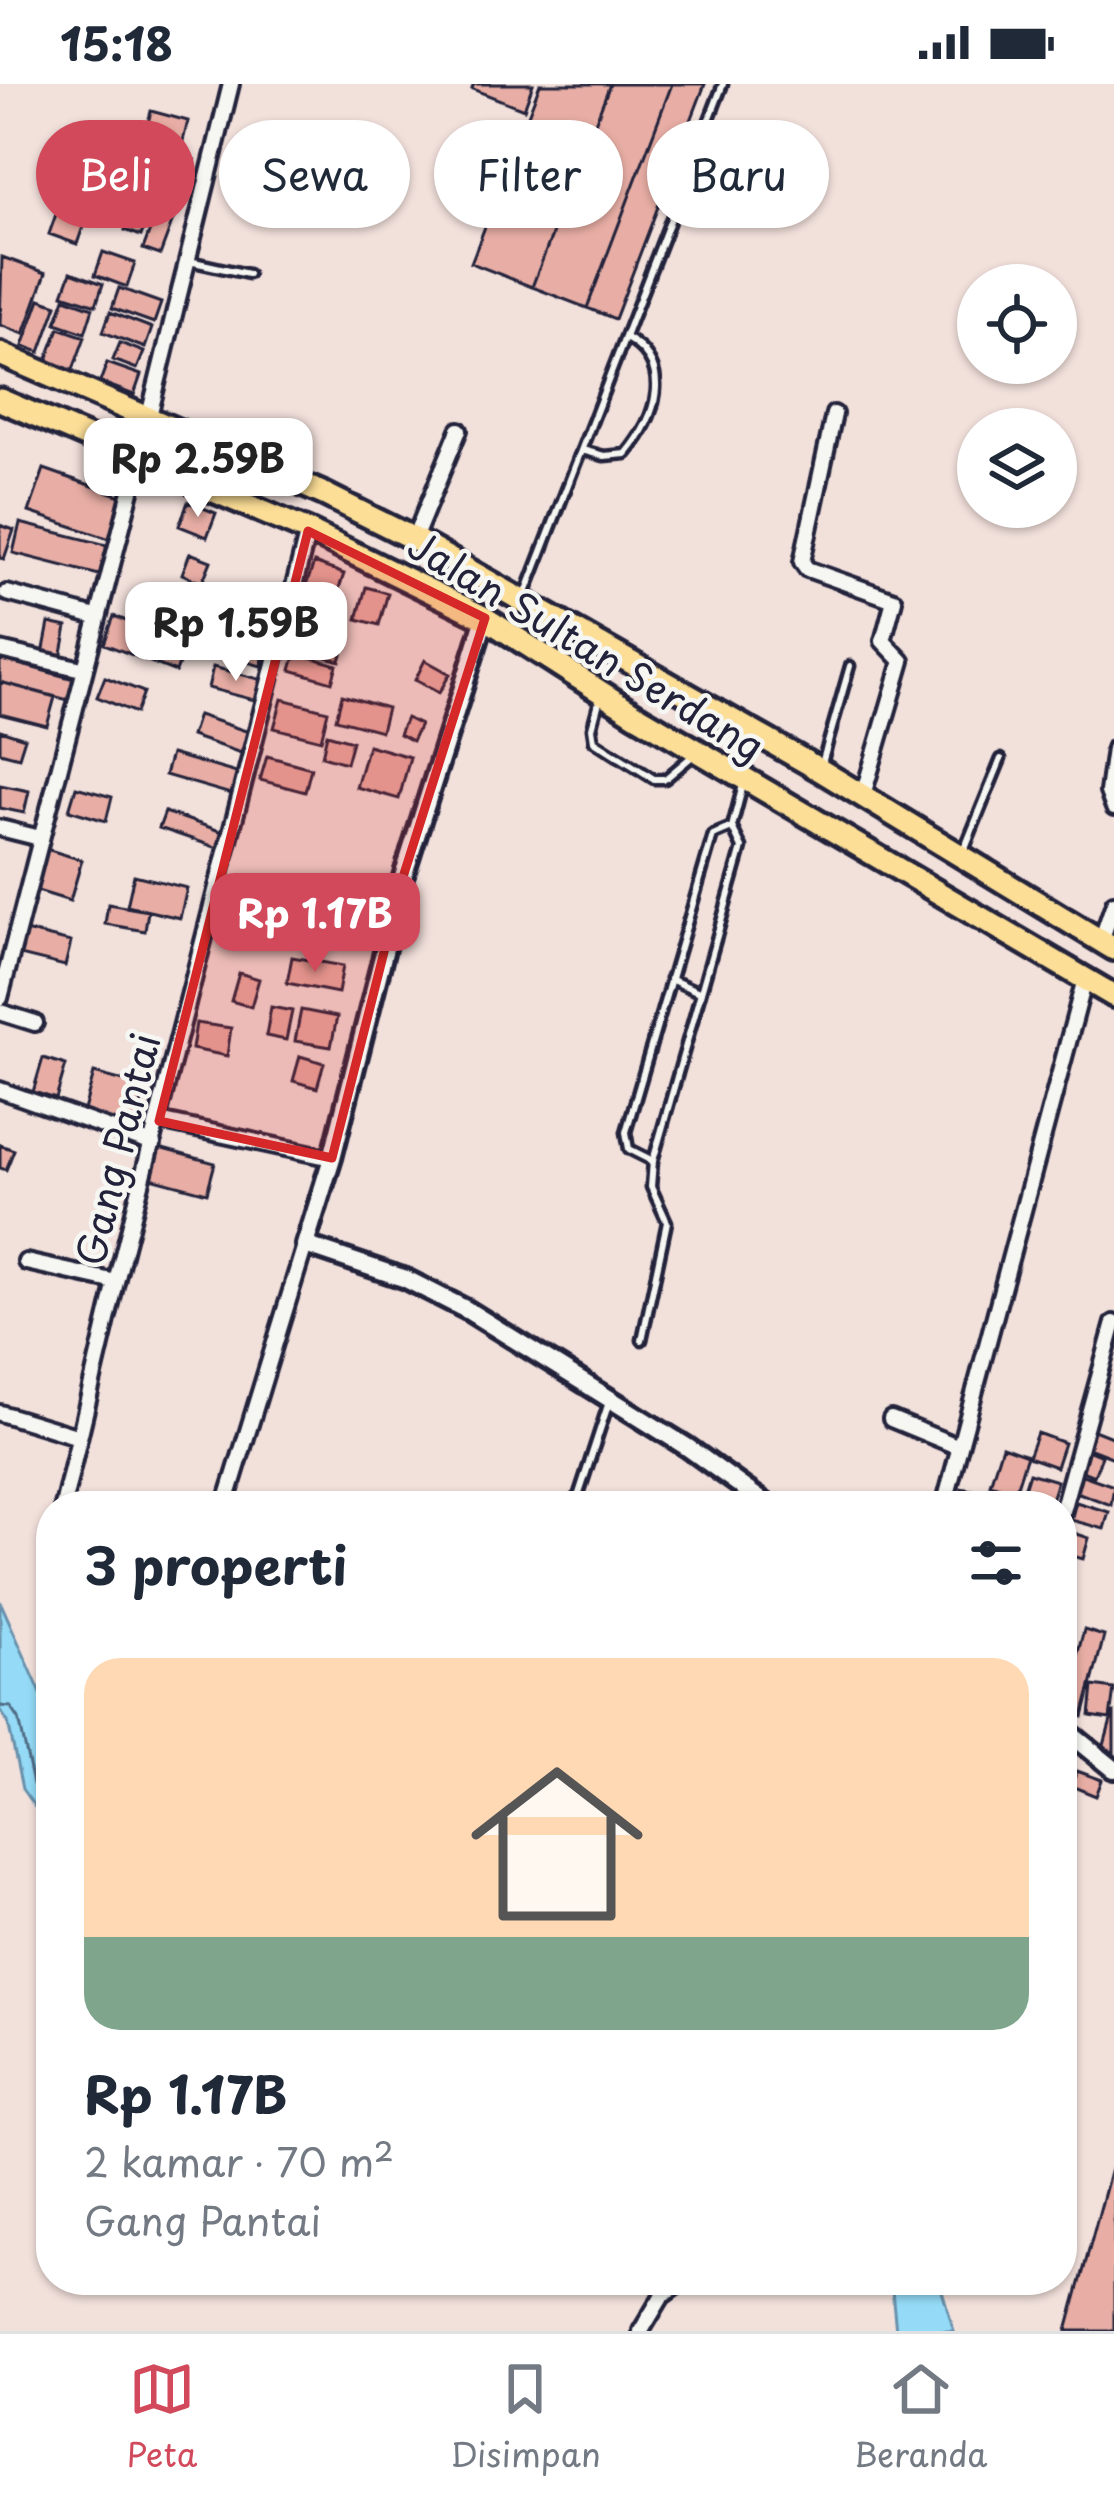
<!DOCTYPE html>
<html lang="id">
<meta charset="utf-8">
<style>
:root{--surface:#fff;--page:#f2f2f3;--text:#1f2937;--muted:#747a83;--line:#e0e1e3;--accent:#d1495b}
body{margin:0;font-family:"Playpen Sans",sans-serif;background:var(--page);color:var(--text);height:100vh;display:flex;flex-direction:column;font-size:45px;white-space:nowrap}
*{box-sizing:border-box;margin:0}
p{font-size:39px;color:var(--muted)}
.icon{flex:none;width:66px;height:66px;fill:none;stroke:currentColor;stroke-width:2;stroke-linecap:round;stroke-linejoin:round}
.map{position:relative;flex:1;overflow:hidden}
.panel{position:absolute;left:36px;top:1407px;width:1041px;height:804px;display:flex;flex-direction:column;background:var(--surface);border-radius:48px;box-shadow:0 3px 9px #0004}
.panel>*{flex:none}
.top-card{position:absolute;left:36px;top:36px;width:1044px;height:108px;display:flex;gap:24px}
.fabs{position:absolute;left:957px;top:180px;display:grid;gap:24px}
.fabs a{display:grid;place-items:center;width:120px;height:120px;border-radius:50%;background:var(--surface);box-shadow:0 3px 9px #0004;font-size:60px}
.price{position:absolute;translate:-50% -102px;padding:0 27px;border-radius:24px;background:#fff;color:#222;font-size:39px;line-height:78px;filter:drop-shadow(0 3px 6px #0008)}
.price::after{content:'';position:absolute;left:50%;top:72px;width:36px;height:27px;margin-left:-18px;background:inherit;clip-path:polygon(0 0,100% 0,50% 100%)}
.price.selected{background:var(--accent);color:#fff}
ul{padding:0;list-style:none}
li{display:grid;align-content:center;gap:24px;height:636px;padding:0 48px}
li span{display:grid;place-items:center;height:372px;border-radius:36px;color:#555}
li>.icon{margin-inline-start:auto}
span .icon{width:216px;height:216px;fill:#fffc;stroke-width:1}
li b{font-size:51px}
h2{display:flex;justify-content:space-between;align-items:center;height:144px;padding:0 48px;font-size:51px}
.pill{padding:0 42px;border-radius:54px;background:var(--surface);box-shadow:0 3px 9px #0004;font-size:42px;line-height:108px}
.pill.selected{background:var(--accent);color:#fff}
.status{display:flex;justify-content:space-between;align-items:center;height:84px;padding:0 60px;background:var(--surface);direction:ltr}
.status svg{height:33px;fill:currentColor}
.dock{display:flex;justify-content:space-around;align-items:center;height:168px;border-top:3px solid var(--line);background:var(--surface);font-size:33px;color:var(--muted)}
.dock a{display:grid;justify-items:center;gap:6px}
.dock .selected{color:var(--accent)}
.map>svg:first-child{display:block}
.water{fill:#95dbf7;stroke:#6791ac;stroke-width:3}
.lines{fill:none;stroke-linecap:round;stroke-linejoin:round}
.shore{stroke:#506c86;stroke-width:3}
.building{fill:#e8aea5;stroke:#22223b;stroke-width:3}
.service-casing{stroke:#22223b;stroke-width:15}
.minor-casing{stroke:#22223b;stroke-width:22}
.tertiary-casing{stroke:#22223b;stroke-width:26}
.trunk-casing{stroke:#22223b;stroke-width:30}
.service{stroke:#f6f6f2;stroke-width:6}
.minor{stroke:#f6f6f2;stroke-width:14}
.tertiary{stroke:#f6f6f2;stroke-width:16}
.trunk{stroke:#fcde96;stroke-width:21}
.marked{fill:#d62828;fill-opacity:0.2;stroke:#d62828;stroke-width:9;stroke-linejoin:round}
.labels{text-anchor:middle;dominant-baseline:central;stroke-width:9;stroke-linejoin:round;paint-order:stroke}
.street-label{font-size:39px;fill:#22223b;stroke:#f6f6f2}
</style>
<div class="status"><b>15:18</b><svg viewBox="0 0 49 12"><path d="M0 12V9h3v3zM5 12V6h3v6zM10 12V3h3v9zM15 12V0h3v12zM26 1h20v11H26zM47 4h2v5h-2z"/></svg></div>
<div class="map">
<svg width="1114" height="2247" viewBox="0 0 1114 2247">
<rect width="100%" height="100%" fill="#f2e0db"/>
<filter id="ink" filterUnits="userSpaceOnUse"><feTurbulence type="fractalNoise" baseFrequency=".00833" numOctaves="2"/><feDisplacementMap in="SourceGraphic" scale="24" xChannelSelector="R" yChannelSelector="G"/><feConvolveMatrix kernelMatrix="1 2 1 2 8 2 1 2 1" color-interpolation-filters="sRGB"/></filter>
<g filter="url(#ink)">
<path class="water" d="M0,1517L51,1632V1746L22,1705L8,1638L0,1626Z
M891,2196H939L954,2247H896Z"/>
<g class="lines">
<path class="shore" d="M0,1622L11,1623L19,1635L33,1700L51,1725"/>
</g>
<path class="building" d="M474,0H533L524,25L472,5Z
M540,0H610L532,203L471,179Z
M610,0H672L587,224L532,203Z
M672,0H705L615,235L587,224Z
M151,27L188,37L182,61L145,51Z
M129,53L175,65L169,91L122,79Z
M175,71L195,76L190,94L171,89Z
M143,91L184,101L179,123L138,112Z
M66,102L94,112L77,160L49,150Z
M133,122L150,127L141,152L125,146Z
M156,130L173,136L160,171L143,165Z
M103,168L135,179L127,203L95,191Z
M2,173L46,189L24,250L0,241Z
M71,188L103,200L96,221L63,210Z
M119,204L161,219L154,239L112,224Z
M65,214L93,224L85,249L56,239Z
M40,215L57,221L40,268L23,262Z
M110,228L152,244L145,264L103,248Z
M59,244L85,253L71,291L45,281Z
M120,259L144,268L137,285L113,276Z
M107,279L141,291L134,311L100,298Z
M44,385L127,414L113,456L29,428Z
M188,418L216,429L207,453L179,442Z
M20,439L107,461L99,491L13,469Z
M0,441L14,446L4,475L0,474Z
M190,469L211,477L202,499L182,490Z
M314,479L344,490L322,553L292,542Z
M184,502L211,513L203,533L176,522Z
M366,503L388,509L379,541L357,535Z
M114,532L186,561L176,588L104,560Z
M196,536L223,544L217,570L189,563Z
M49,539L67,543L61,574L43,570Z
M230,544L268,555L261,582L222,571Z
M299,549L344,563L340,577L294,564Z
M296,569L337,581L332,598L291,586Z
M0,575L74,595L68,616L0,598Z
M425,576L450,590L439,609L415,596Z
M213,583L263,596L258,617L208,604Z
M105,593L144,608L136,629L97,613Z
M0,598L55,613L47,642L0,630Z
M342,611L387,624L381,647L336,635Z
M282,615L328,627L321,656L274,644Z
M198,631L249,648L241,669L191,652Z
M406,634L420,641L412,657L399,650Z
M0,646L25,654L19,673L0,668Z
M327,650L352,657L346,679L322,672Z
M368,661L410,673L399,715L356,703Z
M171,670L240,690L234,711L165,691Z
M267,672L311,684L305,708L260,696Z
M0,701L29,707L24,729L0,724Z
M76,703L112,713L106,737L69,726Z
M165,728L223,748L218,764L159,744Z
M43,764L82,776L70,817L31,805Z
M134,791L187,804L180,834L127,822Z
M108,820L148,827L145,847L105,840Z
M25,847L71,858L65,882L20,871Z
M292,873L343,882L338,909L287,899Z
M239,889L259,895L251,923L231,917Z
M271,923L292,927L286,956L266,952Z
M301,926L337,933L331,963L295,957Z
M196,939L231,944L227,972L192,965Z
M300,972L324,979L317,1004L293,997Z
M43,974L66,981L56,1015L33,1008Z
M94,989L146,1003L134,1045L83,1030Z
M0,1061L14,1066L6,1086L0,1084Z
M159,1064L215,1079L207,1109L151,1094Z
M1089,1344L1114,1354V1374L1083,1362Z
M1037,1349L1064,1359L1056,1383L1028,1373Z
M1002,1362L1027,1371L1015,1408L990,1400Z
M1085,1365L1102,1372L1094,1392L1077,1385Z
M1029,1389L1057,1397L1050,1419L1022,1411Z
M1077,1389L1114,1402L1111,1421L1071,1406Z
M954,1403L978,1407L976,1422H951Z
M1022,1411L1050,1419L1049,1422H1019Z
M1076,1418L1109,1428L1104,1445L1071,1436Z
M1062,1445L1089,1454L1083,1475L1062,1469Z
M1084,1546L1104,1552L1083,1633L1062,1627Z
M1093,1602L1114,1605L1110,1635L1090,1632Z
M1113,1629H1114V1668L1103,1665Z
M1077,1687L1102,1696L1096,1712L1071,1702Z
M1114,2074V2247H1067Z"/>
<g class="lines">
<g class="service-casing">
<path id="service" d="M189,177L248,190
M582,366L604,372L626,370C656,334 675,281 626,254
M524,514L723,0
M600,614L592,644L594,657L654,695H665L696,669
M821,683L850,582
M964,766L1001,675
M670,895L699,908
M653,1077L629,1065L626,1048L713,751L732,743
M642,1256L667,1138L651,1103L653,1077L742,764L732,743L743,701
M575,1422L609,1318"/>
</g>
<g class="minor-casing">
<path id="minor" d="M834,330L802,478L807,485L894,516L883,557L902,577L863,711
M149,332L231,0
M414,455L459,346
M7,509L96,533
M0,566L82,585
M1114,665L1108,708L1114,724
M0,744L40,754
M1101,857L1114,819
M0,914L139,376
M0,928L35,939
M0,1006L153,1060
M159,1037L332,1074
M26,1178L116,1198
M0,1329L79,1353
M891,1335L959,1363
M63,1422L116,1198L308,447
M225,1422L305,1161
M944,1422L1085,895
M1062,1427L1114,1239
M641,2247L662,2212L684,2196"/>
</g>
<g class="tertiary-casing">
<path id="tertiary" d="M485,534L403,793L332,1074L305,1161L406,1195L467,1226L687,1363L769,1422
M1062,1643L1114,1685"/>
</g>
<g class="trunk-casing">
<path id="trunk" d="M0,270L324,410L414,455L820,686L1114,865
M0,316L308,447L485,534L635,630L1114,912"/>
</g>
<use href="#service" class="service"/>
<use href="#minor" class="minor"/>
<use href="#tertiary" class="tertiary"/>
<use href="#trunk" class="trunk"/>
</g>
</g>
<path class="marked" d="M308,447L485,534L403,793L332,1074L159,1037Z"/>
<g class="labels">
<g class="street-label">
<text transform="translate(587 560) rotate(31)">Jalan Sultan Serdang</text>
<text transform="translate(116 1065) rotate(-76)">Gang Pantai</text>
</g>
</g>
</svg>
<div class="fabs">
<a><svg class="icon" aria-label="locate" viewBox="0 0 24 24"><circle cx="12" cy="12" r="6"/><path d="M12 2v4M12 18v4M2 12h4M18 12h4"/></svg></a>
<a><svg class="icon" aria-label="layers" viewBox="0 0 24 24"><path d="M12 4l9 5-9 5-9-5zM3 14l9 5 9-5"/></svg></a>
</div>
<b class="price" style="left:198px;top:436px">Rp 2.59B</b>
<b class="price" style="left:236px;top:600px">Rp 1.59B</b>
<b class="price selected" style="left:315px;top:891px">Rp 1.17B</b>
<div class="top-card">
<a class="pill selected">Beli</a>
<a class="pill">Sewa</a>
<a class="pill">Filter</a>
<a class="pill">Baru</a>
</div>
<section class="panel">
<h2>3 properti<svg class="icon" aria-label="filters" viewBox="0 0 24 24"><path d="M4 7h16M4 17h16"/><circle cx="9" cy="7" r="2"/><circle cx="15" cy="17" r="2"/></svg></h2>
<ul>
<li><span style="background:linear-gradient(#ffd9b3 75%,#7fa58c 0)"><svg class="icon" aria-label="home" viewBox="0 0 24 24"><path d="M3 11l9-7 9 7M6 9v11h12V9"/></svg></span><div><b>Rp 1.17B</b><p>2 kamar · 70 m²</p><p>Gang Pantai</p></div></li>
</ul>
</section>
</div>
<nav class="dock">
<a class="selected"><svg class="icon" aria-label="map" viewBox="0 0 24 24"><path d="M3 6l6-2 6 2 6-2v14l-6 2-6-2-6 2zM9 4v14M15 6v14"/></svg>Peta</a>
<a><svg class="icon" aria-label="saved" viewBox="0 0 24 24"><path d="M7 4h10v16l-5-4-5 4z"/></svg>Disimpan</a>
<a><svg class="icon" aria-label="home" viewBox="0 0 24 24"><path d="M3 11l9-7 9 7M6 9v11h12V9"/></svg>Beranda</a>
</nav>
